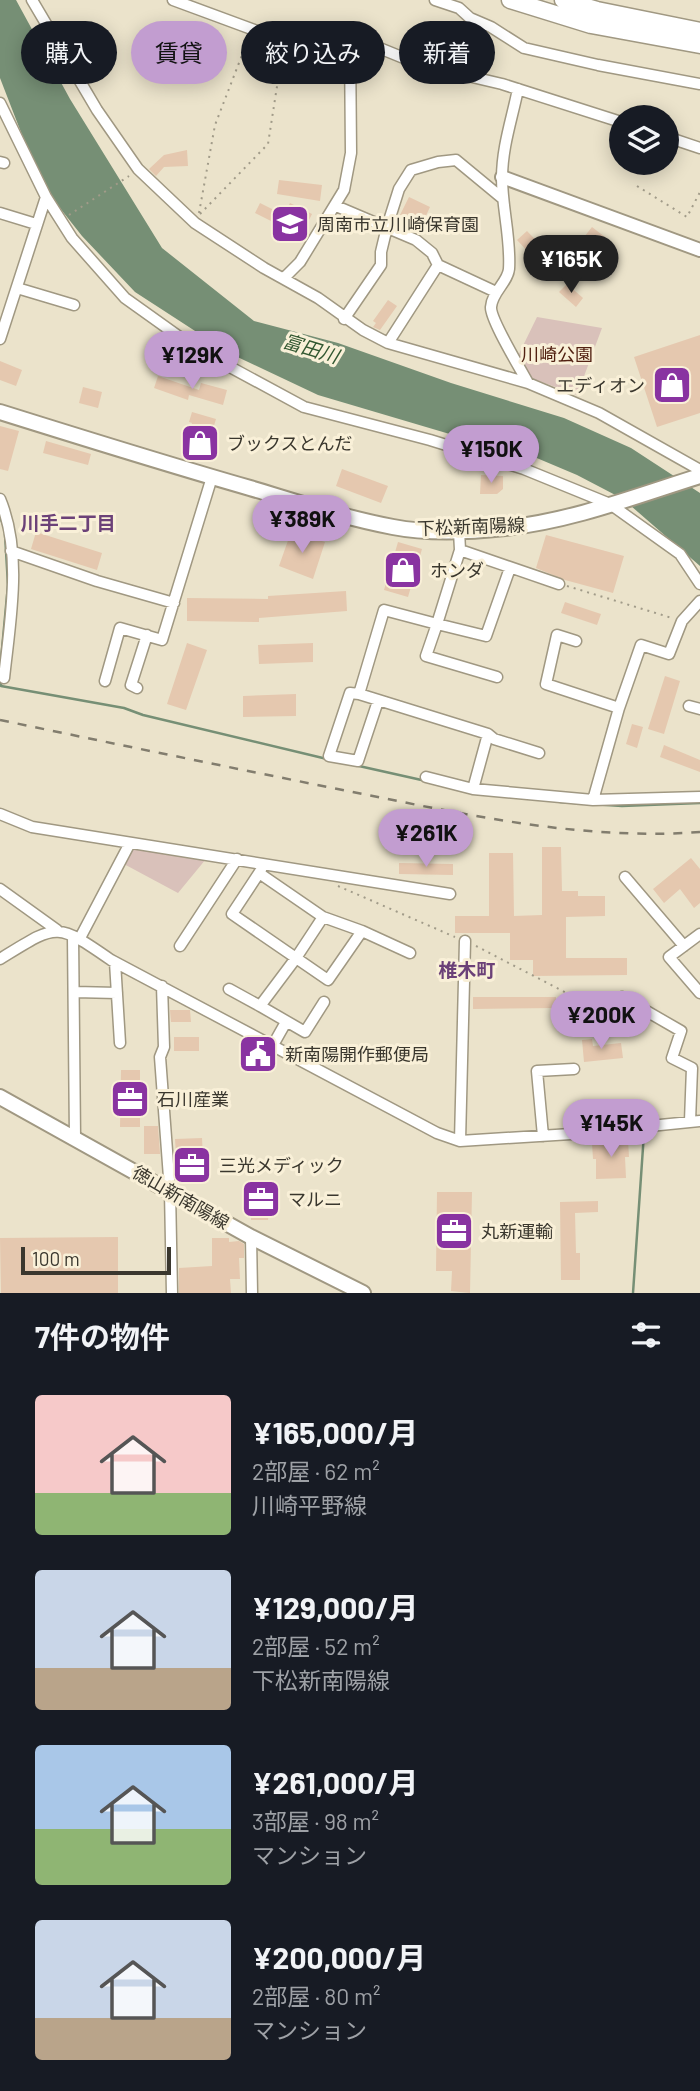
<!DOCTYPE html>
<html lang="ja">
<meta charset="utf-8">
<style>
:root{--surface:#171b24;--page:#20242c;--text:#f1f3f6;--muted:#9ea1a6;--accent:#c29dd0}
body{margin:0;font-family:Barlow,"Noto Sans JP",sans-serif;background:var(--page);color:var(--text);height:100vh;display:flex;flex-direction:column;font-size:26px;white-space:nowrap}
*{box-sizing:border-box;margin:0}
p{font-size:23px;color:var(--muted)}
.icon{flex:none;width:38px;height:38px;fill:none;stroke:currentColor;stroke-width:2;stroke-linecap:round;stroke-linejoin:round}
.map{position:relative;height:1293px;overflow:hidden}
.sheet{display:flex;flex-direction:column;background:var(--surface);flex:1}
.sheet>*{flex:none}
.top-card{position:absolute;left:21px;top:21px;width:658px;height:63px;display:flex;gap:14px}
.fabs{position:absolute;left:609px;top:105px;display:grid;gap:14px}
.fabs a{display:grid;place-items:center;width:70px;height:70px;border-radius:50%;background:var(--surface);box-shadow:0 4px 18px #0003;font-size:35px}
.scale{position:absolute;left:21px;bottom:18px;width:150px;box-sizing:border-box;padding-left:7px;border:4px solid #3a372e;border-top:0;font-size:19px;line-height:24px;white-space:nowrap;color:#3a372e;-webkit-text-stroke:5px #f9f0d8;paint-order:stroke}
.price{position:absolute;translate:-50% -60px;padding:0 16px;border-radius:24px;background:var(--accent);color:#111;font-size:23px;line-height:46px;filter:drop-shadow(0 2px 4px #0008)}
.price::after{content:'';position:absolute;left:50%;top:42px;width:21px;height:16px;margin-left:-10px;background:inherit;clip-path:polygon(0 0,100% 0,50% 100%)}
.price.active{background:#222;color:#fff}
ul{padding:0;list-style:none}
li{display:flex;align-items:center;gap:21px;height:175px;padding:0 35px}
li span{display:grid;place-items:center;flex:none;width:196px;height:140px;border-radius:7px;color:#555}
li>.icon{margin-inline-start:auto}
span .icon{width:84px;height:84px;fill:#fffc;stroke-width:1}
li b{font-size:30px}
h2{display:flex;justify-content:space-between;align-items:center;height:84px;padding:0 35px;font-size:30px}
.pill{padding:0 24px;border-radius:32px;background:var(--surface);box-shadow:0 4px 18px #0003;font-size:24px;line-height:63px}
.pill.active{background:var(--accent);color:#111}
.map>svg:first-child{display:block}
.green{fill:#d9c1ba}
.water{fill:#768f75}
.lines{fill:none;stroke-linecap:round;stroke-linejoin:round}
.stream{stroke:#768f75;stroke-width:2.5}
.building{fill:#e5c8af}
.minor-casing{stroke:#a09882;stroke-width:13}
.tertiary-casing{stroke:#a09882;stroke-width:16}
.secondary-casing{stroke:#a09882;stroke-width:18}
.trunk-casing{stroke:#a09882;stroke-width:19}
.path{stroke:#a19b89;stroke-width:2;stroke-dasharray:2 5;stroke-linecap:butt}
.minor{stroke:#fff;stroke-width:10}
.tertiary{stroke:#fff;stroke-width:12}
.secondary{stroke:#fff;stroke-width:14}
.trunk{stroke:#fff;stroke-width:16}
.rail{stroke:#827d6e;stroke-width:2.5;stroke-dasharray:9 9;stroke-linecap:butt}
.labels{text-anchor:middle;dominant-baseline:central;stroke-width:6;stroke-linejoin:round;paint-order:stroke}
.poi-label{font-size:18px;fill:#3a372e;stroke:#f9f0d8;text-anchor:start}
.park-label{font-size:18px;fill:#522112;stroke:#f9f0d8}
.street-label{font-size:18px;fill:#3a372e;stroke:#f9f0d8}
.water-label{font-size:19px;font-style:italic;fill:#325831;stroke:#f9f0d8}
.neighbourhood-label{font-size:19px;font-weight:bold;fill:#6b4178;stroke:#f9f0d8}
</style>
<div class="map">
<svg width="700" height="1293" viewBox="0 0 700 1293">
<rect width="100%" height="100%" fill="#ebe3cb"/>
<path class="green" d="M537,317L602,328L577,395L531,378L518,356Z
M132,846L206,859L178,893L122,863Z"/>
<path class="water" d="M0,0H16L70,99L162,248L254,321L338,343L451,383L564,418L631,448L700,493V566L623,499L577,475L532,456L480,443L318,395L229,353L135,292L82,236L41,184L0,78Z"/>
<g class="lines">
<path class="stream" d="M0,517L4,527
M1,660L8,585L5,534
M1,680V686L124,708L143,715L327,759
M350,764L426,781
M560,802L622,806L700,803
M633,1293L644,1133"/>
</g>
<path class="building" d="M187,150L188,166L164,167L156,176L149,169L164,155Z
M279,180L322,185L320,201L277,194Z
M409,197L430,207L418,233L396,223Z
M260,203L284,215L290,203L312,214L301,236L255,213Z
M592,227L605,237L580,270L566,260Z
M527,231L555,260L545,270L517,240Z
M567,284L583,298L576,307L559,292Z
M388,300L397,306L380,330L373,327L376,323L373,321Z
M700,335V413L657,427L634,357Z
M0,361L22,370L16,386L0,380Z
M158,376L199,390L201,383L227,390L223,405L189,395L188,400L154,388Z
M83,387L102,392L98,408L79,403Z
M192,412L216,419L210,439L215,440L211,453L185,445L192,423L189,422Z
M0,426L19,431L8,471L0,469Z
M46,441L91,454L88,465L43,453Z
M342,469L388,486L381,503L336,486Z
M481,475L503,476V489L497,494H480Z
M36,532L102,553L97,570L31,549Z
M291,532L325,542L313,579L279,566Z
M546,535L624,556L613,593L565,580L536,568Z
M398,542L422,549L408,597L384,590Z
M346,591L347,611L259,618V622L187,621V598L268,599V596Z
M565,602L601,614L597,625L561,613Z
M187,643L207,650L186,710L167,704Z
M313,643V662L259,664L258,645Z
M665,676L680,681L664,734L648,729Z
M296,694V716L243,717V696Z
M632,724L643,727L637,748L626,744Z
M664,745L700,760V772L660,757Z
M542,847H561L562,891H578V896H605V916L566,917V958H627V975L533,976V960H510V933H455V916H489V853H513L514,916L542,915Z
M691,858L700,869V903L694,908L680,889L664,903L653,889Z
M399,863L453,864V875L399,874Z
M473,997H556V1008L473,1009Z
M170,1010H190L191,1022H171Z
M174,1037H199V1051H174Z
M592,1039L593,1046L621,1043L623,1058L584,1062L582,1040Z
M248,1041L271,1053L263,1068L248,1059Z
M121,1070H140V1127H120Z
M144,1126H158L160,1154H144Z
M202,1138L204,1178H187V1175H180L179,1155H176L175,1139Z
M628,1140L629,1157H625L626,1178L596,1179V1159H593L592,1143Z
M251,1192H271L268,1220H251Z
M437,1192H472L470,1293L451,1291L452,1271H436Z
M598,1201V1212L575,1213L576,1253H580V1280H561L560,1202Z
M118,1237V1293H1L0,1238Z
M212,1238H229V1242L239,1241L244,1244V1258H239L240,1279H230L231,1293H179V1268L212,1266Z"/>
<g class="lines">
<g class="minor-casing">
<path id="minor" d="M32,0L97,110L138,169L195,223L264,268L318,298L363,330L388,343L528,383L599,413L700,470
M173,0L276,38L299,41L367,43L421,65L502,84L621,122
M435,0L459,8L470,18L491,27L524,48L598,65L700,84
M518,89C512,119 502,147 502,178C502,208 511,238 509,269C508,282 492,292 491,307C490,319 520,368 528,383
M0,103L46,197L72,238L125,298L195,348L304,407L430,440L524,469L610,504L680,554L700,584
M667,137L700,148
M0,162L4,163
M336,206L416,240L432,253L438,265L496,292
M0,213L36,224
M284,278L300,262L344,190L351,153L350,42
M17,288L74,305
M344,319L381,265V252L387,227L399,189L411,170L438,162L456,160L502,198
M0,339L46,197
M388,343L438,265
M0,499C23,554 10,621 4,678
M460,550L559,584
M11,551L97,581L174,603
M576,641L557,635L546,684L619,708
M497,677L426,656L437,624L486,636L510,568
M105,681L120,628L162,640L212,477
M137,688L131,685L147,635
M359,694L384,610L437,624L460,550L459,531
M378,701L358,761L329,756L350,693L359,694L488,734L473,789L593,800L700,797
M689,706L700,709
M488,734L494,739L539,753
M426,777L473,789
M593,800L619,708L641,645L669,654L682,621L700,601
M0,814L32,827L450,894
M261,870L232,914L328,980L362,931
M259,873L323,917L296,958L260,1006L305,1032L324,1002
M625,877L684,946
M0,889L57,930
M323,917L362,931L410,953
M700,934L669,957L700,993
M73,936L75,1138
M80,938L130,843
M180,946L237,859
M0,959C57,924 55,921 111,960L437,1133L460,1141L571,1134L700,1121
M115,962L120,1043
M162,986L164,1047L160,1057L170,1191L172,1293
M229,989L260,1006
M75,992L117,993
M622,997L681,1031L672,1058L692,1068L690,1121
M273,1045L286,1022
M543,1136L537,1071L574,1069
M460,1141L465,941
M251,1237L252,1293"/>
</g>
<g class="tertiary-casing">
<path id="tertiary" d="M502,177L700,250"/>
</g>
<g class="secondary-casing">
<path id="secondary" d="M0,412C83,438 166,464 250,488C297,502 345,518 393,527C429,534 469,532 505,528C572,521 636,496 700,476
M0,1097L251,1237L363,1293"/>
</g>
<g class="trunk-casing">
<path id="trunk" d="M510,0L591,25L700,45
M563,0L597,10L700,31"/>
</g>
<path class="path" d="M637,186L687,217L700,192
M199,213L215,125L249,37
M200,214L268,144L278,80L263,78L273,49
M69,215L129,176
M567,586L672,618
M338,886L455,937
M476,946L611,1016L616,1007"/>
<use href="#minor" class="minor"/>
<use href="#tertiary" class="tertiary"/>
<use href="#secondary" class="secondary"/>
<use href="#trunk" class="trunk"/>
<path class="rail" d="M0,720C116,744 232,768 348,791C463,814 582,841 700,832"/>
</g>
<defs>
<g id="school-square" transform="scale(2.0125)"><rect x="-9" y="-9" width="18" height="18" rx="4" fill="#8933a1" stroke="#f9f0d8"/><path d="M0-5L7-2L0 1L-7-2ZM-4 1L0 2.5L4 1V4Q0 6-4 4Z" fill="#fff"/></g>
<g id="shop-square" transform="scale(2.0125)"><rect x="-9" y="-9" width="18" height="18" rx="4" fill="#8933a1" stroke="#f9f0d8"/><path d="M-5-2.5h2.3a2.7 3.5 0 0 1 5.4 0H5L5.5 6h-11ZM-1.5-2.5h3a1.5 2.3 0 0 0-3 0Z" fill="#fff"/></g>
<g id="civic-square" transform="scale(2.0125)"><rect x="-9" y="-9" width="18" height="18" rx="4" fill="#8933a1" stroke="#f9f0d8"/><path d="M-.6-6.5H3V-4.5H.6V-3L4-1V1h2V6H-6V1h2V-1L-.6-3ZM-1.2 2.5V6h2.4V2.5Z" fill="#fff"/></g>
<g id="office-square" transform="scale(2.0125)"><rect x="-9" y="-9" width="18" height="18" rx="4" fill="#8933a1" stroke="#f9f0d8"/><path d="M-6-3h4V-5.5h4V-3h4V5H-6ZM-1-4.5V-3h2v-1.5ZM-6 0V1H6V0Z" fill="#fff"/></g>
</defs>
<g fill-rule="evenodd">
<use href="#school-square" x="290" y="224"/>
<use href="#shop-square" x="672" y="385"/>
<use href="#shop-square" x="200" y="443"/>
<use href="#shop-square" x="403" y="570"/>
<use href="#civic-square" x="258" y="1054"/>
<use href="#office-square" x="130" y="1099"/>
<use href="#office-square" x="192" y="1165"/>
<use href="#office-square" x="261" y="1199"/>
<use href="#office-square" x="454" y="1231"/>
</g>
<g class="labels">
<g class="poi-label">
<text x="317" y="224">周南市立川崎保育園</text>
<text x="645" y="385" text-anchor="end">エディオン</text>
<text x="227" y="443">ブックスとんだ</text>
<text x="430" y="570">ホンダ</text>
<text x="285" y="1054">新南陽開作郵便局</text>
<text x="157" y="1099">石川産業</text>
<text x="219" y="1165">三光メディック</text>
<text x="288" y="1199">マルニ</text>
<text x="481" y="1231">丸新運輸</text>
</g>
<g class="park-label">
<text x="557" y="354">川崎公園</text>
</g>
<g class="street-label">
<text transform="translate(471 526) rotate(-2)">下松新南陽線</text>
<text transform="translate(181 1197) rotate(30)">徳山新南陽線</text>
</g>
<g class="water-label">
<text transform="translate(311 348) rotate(17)">富田川</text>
</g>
<g class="neighbourhood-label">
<text x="68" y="522">川手二丁目</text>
<text x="467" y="969">椎木町</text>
</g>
</g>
</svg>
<div class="fabs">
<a><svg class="icon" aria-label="layers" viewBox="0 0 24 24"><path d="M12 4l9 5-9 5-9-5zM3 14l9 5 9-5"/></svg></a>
</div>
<div class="scale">100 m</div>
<b class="price active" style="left:571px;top:295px">¥165K</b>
<b class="price" style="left:192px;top:391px">¥129K</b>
<b class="price" style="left:491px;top:485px">¥150K</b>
<b class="price" style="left:302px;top:555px">¥389K</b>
<b class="price" style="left:426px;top:869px">¥261K</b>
<b class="price" style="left:601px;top:1051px">¥200K</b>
<b class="price" style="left:611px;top:1159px">¥145K</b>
<div class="top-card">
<a class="pill">購入</a>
<a class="pill active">賃貸</a>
<a class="pill">絞り込み</a>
<a class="pill">新着</a>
</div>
</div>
<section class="sheet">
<h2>7件の物件<svg class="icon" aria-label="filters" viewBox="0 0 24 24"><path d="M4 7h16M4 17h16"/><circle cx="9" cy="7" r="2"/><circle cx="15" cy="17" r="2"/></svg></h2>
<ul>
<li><span style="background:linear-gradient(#f6c9c9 70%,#8fb573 0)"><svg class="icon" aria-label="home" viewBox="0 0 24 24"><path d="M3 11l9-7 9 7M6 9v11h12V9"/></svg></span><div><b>¥165,000/月</b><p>2部屋 · 62 m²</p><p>川崎平野線</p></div></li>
<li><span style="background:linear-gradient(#c9d6e8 70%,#b9a48a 0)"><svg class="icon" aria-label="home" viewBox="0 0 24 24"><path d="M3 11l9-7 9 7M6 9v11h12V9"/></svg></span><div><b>¥129,000/月</b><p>2部屋 · 52 m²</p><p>下松新南陽線</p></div></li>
<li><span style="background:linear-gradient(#a9c7e8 60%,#8fb573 0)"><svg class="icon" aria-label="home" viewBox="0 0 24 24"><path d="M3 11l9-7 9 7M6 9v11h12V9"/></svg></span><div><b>¥261,000/月</b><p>3部屋 · 98 m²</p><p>マンション</p></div></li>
<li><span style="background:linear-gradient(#c9d6e8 70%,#b9a48a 0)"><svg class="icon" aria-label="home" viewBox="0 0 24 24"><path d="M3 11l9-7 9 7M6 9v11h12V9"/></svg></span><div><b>¥200,000/月</b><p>2部屋 · 80 m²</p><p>マンション</p></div></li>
</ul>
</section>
